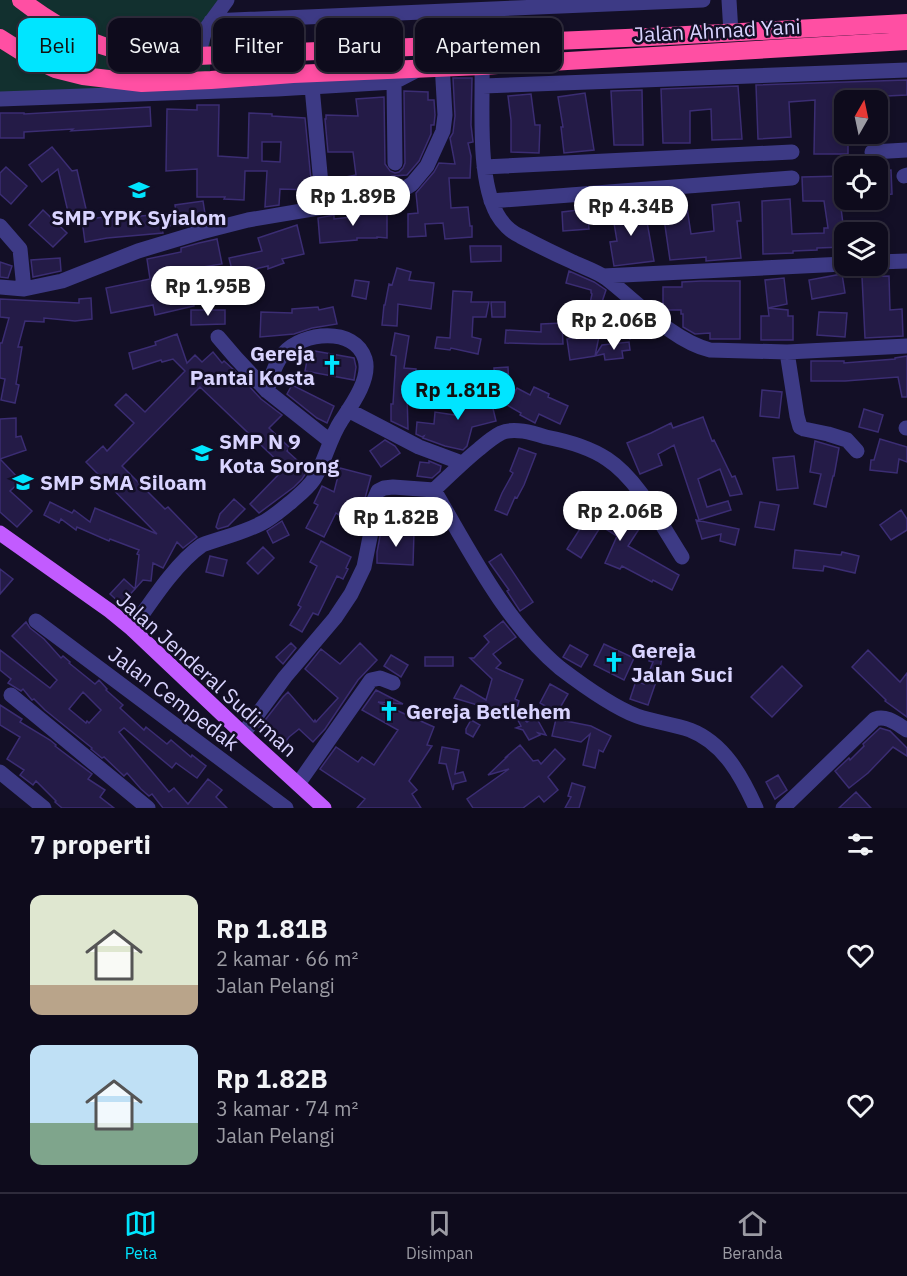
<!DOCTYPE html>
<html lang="id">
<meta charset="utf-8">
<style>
:root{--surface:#0e0b1c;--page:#171425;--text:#f1f3f6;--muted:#9b9ba3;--line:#2e2b3b;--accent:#00e5ff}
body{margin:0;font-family:"IBM Plex Sans",sans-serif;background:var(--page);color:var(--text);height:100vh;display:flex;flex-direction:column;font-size:22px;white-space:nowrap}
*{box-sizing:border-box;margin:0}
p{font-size:20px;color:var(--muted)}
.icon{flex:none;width:33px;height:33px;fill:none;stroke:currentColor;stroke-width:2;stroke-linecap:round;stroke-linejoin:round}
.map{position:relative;height:808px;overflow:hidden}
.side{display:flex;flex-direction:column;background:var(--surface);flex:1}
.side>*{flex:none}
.hud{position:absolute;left:18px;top:18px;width:600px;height:54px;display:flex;gap:12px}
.needle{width:39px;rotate:9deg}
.buttons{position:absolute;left:834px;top:90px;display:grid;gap:12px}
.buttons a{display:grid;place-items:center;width:54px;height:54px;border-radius:12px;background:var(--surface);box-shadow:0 3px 9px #0003,0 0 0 2px var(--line);font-size:30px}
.price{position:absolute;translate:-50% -51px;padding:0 14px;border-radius:21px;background:#fff;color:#222;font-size:20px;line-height:39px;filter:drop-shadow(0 2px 3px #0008)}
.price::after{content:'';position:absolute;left:50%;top:36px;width:18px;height:14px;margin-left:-9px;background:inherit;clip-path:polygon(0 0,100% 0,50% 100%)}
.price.active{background:var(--accent);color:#111}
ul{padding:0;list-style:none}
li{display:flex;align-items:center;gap:18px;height:150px;padding:0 30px}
li span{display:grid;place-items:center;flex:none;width:168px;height:120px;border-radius:12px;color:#555}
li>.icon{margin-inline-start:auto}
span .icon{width:72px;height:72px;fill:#fffc;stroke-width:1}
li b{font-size:26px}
h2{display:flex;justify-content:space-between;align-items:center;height:72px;padding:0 30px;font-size:26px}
.chip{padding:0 21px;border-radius:12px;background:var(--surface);box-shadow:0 3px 9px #0003,0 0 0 2px var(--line);font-size:21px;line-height:54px}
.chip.active{background:var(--accent);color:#111}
.tab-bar{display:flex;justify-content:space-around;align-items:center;height:84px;border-top:2px solid var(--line);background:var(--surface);font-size:16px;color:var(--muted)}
.tab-bar a{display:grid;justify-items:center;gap:3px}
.tab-bar .active{color:var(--accent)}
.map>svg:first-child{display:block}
.green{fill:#12302f}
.building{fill:#241b47;stroke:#3b2d73;stroke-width:1.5;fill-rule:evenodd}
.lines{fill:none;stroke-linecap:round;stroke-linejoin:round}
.minor{stroke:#3d3a85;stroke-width:15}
.major{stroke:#c25bff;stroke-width:15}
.highway{stroke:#ff4fa3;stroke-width:18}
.labels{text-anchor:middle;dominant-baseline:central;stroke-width:5;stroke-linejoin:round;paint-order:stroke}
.street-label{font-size:21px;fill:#d9d4ff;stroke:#130f26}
.poi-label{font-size:21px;font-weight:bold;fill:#d9d4ff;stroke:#130f26;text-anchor:start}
</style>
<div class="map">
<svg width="907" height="808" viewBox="0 0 907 808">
<rect width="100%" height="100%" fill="#130f26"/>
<path class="green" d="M0,0H227L210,29V93L0,95Z"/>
<path class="building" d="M453,78H472L471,125L473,142L468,143L471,156L470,178H449L451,208L468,207L470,226H472V237L445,239L443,223L425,224L426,236L408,237V214L418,213L416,193L434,172L439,163L455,164L450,138L453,133L455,116Z
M907,80V95L887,96L888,136H878V96L844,99V134H848V154H814L815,100L789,102L791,137L758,139L756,85Z
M738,86L742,139L712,140L711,109L690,111V143H663L661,89Z
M642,90L643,145H614L611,91Z
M404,91L428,92V100H434L435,115L434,125H431V134L419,161L407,175L392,176L393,184L364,190L332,196L330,180L356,175L353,152H328L325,119H326V115L358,116L356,99L384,97L385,164L390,171L395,173L399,172L403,168L405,163Z
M585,93L594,150L564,153L561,127H563L558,97Z
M531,94L535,125H540L539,153L511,152V120L508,96Z
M197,105H219L218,156L248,158L249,113L272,114V116L305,118L312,190L280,189L279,205L265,207L267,171H245L244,200L224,199L225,197H197V169L166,171L167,109L197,110ZM262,142H281L280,162L262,161Z
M150,107L151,126L71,131L73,129L24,132V138H0V113H24V114Z
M52,147L72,171L77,170L86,209L68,212L58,169L42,182L29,165Z
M6,167L27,186L11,204L0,194V173Z
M891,170L892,194L878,196V171Z
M843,176L844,200H840L843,224L844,247L817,248V250L793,251V253L763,254L762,201L790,199L792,234L824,233V228H828L824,201H803L802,177Z
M203,201L206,220L162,227L163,233L107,238L85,242L82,220L104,217L105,219L176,213L175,205Z
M686,201L691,234L714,231L712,205L739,202L741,221H737L741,258L706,261V257L670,260L662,205Z
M644,205L654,261L614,266L610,242L617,241L612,211Z
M587,209L589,229L563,231L562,212Z
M43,210L67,233L53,247L29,225Z
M360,212H387V238L377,237V238H357V240L320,243L318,218L334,215V219L360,216Z
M297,225L304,254L282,259L284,263L268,269V266L233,274L229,258L262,251L258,238Z
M217,239L222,264L202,267L206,285L192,288L194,306L155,315L153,305L111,313L106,288L150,279L147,259L181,252V248L199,243Z
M470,246H501V261L471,262Z
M60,258L61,271L33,277L31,260Z
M0,262L12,266L8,278L0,277Z
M397,268L411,272L409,280L434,283L431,309L398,304L397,326L382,325L384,305H385L389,284L392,285Z
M569,271L594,282L606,290L599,311L604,312L595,356L570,360L567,339L583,336L592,294L591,293V290L566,283Z
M842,274L845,293L812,299L809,280Z
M889,276L890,310L902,309L903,336L865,338L862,277Z
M784,278L787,304L768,308L765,280Z
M355,280L369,282L366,299L352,296Z
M701,281H740V339H710V333L695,334L683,327V314H681V310H663V287H682V282Z
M453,291L472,292L471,302H489L486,317H473L472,337L481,339L478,354L451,348L450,350L435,348L437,337L450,338Z
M91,298L92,319L75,321L44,318V322L25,321L18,347H22L16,384L19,385L15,403L1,400L5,379L0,378V343H2L9,318L0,317V299L79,303V299Z
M491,302H505V317H492Z
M318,307L319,310L333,307L337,324L312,328L294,334L260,337L261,312L292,313V309Z
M768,308L788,310V316H793V340H761V316H769Z
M191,310H225V324L191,325Z
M627,312L642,323L630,339L615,329Z
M819,312L847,313L845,337L817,335Z
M562,323L563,344H542L505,343L506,330L541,332V324Z
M395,333L409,336L404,368L416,369L415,382L432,386L429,396L407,393L408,429L391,421V404H393L396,356L391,355Z
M177,334L187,363L195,355L202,362L213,352L222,363L224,361L234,370L261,399L282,415L269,428L290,448L287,451L308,470L302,479L294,487L259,513L250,504L285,468L200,387L122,466L165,509L168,507L197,537L183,548L177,542L163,568L153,563L151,581L143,580L135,589L139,555L137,554L139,550L110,539L109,541L77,527L76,530L61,519L59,523L44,515L50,502L72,513L74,510L90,522L95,508L157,534L86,462L103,446L107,451L134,423L115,405L126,394L145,412L185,371L173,359L162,362L161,360L133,369L129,353L156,345L155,342Z
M629,342L630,350L622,351L623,358L605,360L604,354L595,356L602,345Z
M309,350L354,358L356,367L354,380L305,371Z
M907,356V397H902L898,377L845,381H811V361H844V363L895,359V358Z
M508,367L509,387L495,388L494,368Z
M292,385L334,406L327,423L317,418L287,394Z
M534,387L549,394L548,397L568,406L560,424L539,414L535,423L520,415L521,413L507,405L517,388L530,395Z
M762,390L782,392L779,418L760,416Z
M475,391V400L490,396L496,421L472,427L467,446L463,450L445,446L423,438L424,436L422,437L416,434L417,422L434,424L435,412L455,415L453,393Z
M864,409L883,415L878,432L859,427Z
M703,417L712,441L714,440L732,477L735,476L742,494L730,496L720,469L698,479L707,507L728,501L731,510L699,520L674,445L658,454L662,465L640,474L627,443L651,433L671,423L673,428Z
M16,418V437L21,436L26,450L0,459V419Z
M880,439L907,447V462L899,459L897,473L870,470L871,460H874Z
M385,440L395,446L400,453L381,467L370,451Z
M815,441L839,448L834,476H833L826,507L814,504L821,474L810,472Z
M519,448L536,454L524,485L517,498L515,497L507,515L495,510L502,493L513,473L510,471Z
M794,456L798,488L777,490L773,458Z
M0,459L21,481L10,491L32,511L17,527L0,512Z
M429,461L441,466L440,471L432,478L417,476L420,462L429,463Z
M340,468L371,476L360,517L340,512L339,515L336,513L324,537L306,528L318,505L314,503L322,486L334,492Z
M600,493L615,502L613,505L643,523L628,546L679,575L672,590L653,580L652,582L622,566L620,569L605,563L617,536L601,526L581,558L567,549L587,518L585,517Z
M234,499L245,509L228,526L218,529L216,527L220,514Z
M760,502L779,505L774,530L755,527Z
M901,510L907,519V530L891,540L880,525Z
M696,520L739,529L735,545L720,541L721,534L702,539Z
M282,521L289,535L273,543L267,531Z
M381,531L414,532L413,565L377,563V552Z
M321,541L351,557L346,568L348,569L343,579L337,576L318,615L313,613L302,632L290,625L301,607L298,605L317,566L310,562Z
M263,547L274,558L258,574L247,563Z
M795,550L841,555L842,552L859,556L855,573L824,566L823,571L793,568Z
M501,554L533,602L520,611L507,591L509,590L489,562Z
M210,556L227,560L223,576L206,572Z
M0,569L13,579L0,594Z
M124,579L135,589L121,604L110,594Z
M503,621L516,637L493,654L501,663L496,668L523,680L515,699L519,701L516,712L527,722L536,717L546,735L538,733L540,735L529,740L523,730L516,728L521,726L515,715L514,716L454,698L461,685L486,700L492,679L470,658H474L489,642L484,636Z
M26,622L30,628L44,639L61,658L63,656L70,662L69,663L95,684L99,680L107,689L106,690L123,705L120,708L144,730L146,727L167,744L171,740L191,757L192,755L206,766L197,778L176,763L172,768L124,728L119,732L169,792L174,788L188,804L208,779L222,790L216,797L227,808H163L152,794L149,796L141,789L127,773L124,776L104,757L102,758L91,749L92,748L45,710L34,699L32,700L23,689L21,691L8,683L11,679L0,670V650L50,688L57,680L12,636ZM83,692L101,710L89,723L87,721L86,723L69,709Z
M291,643L296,648L283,664L276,657Z
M360,643L377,660L358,680L325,729L313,742L299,729L289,737L281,748L268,738L269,737L259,728L283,697L288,692L314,722L315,720L316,722L338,698L305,669L321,649L340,664Z
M604,644L634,658L624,680L594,665Z
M570,645L588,655L581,667L563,657Z
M659,646L664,648L659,673L648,705L630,699L636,681L644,684L653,662L649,661L651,651L657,652Z
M868,650L900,682L907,673V717L885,701L886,700L852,667Z
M391,655L408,665L401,677L384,666Z
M425,657H453V666H425Z
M782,666L802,686L772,717L751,697Z
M550,684L568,694L557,713L540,703Z
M376,690L403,704L378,702L434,727L427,745L432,746L409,781L417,790L412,794L421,808H357L365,799L320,769L336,747L358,762L362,757L374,765L398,730L362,710Z
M0,705L22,719L20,722L50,740L56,745L55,746L92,774L88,779L105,790L100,797L114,808H62L55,802L56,801L36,781L33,785L20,775L24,770L7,759L20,737L0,725Z
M556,719L591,726L611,736L603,752L599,750L595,768L583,765L590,734L581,742L552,736Z
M471,720L480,725L473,737L466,733V729Z
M880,728L890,731L907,748V756L893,747L868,773L849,788L835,771L849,758L850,760L864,746L863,744Z
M520,745L533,761L538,760L541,764L555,749L565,759L548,777L558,790L544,802L539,796L523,808H473L467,799L509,769L488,775L507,757H506Z
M442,747L459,750L455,774L463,772L466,781L454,784L453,790L446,764L439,763Z
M778,775L787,790L775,799L766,782Z
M572,783L585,787L579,808H565L571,797L568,796Z
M856,792L871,808H839Z"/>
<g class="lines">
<path class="minor" d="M729,0L731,33
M211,21L703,0
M198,56L205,30L227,0
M482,66C483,108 477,177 497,214C502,223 511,232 520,236C537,245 555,254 573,262C583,267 596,271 606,278C636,301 673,341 710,350L787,352L907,346
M394,82L395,163
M483,86L907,70
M312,87L323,206
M0,99L277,89L394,82L419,69
M872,152L907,150
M484,167L792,152
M904,176L907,175
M491,201L792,178
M0,226L20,249L24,289
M878,262L907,261
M603,276L844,264
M0,287L24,289L62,281L138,251L201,232L248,220L366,200L399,192L412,184L427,166L443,131L445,115L441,46
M218,337L236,358L267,391L330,441
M787,352L797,416L800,427L804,429L828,434L847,440L857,451
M348,410L419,447L462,463
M906,428H907
M434,490C470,551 505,622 560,668C581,684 613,707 637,716C654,722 673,724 690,730C724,743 742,777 756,808
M36,621L286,808
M132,629C151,602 175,564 202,545C221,538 243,533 262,523C272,518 282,509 291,502C299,495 308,488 314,479C325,462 329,439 341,421C351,406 371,379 365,359C355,326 302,332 284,353C275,363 271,378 267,391
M11,695L148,808
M243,734L285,677L335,618L351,594L364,567L371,532L374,500L378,491L384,488L393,487L434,490C449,476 463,462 479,449C486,443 493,437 501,433C514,427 533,433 546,437C567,441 589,447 607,459C638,479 662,526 682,557
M0,772L44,808
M298,784L371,680L380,678L393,683
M783,808L875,719C887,715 897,724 907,730"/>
<path class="major" d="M0,533L110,611L132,629L243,734L324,808"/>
<path class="highway" d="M21,0C52,24 90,45 129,53C151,57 175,56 198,56L649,37L907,23
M0,38L30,57L55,69L83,76L142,83L211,80L293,74L482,66L907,41"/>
</g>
<defs>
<g id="school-bare" transform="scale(1.62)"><path d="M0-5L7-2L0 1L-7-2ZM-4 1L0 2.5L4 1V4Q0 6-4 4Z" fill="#00e5ff" stroke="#130f26" stroke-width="2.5" paint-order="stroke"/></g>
<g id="church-bare" transform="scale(1.62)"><path d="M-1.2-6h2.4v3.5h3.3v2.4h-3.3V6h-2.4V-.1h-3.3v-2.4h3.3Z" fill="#00e5ff" stroke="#130f26" stroke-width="2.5" paint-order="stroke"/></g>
</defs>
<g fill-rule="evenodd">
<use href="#school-bare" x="139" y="190"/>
<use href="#church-bare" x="332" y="365"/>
<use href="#school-bare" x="202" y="453"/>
<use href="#school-bare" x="23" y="482"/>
<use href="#church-bare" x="614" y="662"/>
<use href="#church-bare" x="389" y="711"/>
</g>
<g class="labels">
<g class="street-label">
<text transform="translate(717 30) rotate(-3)">Jalan Ahmad Yani</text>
<text transform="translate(207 674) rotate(42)">Jalan Jenderal Sudirman</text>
<text transform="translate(174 698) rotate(37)">Jalan Cempedak</text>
</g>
<g class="poi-label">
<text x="139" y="217" text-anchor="middle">SMP YPK Syialom</text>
<text x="315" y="353" text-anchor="end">Gereja<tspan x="315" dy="24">Pantai Kosta</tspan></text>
<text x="219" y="441">SMP N 9<tspan x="219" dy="24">Kota Sorong</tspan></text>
<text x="40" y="482">SMP SMA Siloam</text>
<text x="631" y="650">Gereja<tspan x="631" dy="24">Jalan Suci</tspan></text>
<text x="406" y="711">Gereja Betlehem</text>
</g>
</g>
</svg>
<div class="buttons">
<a><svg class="needle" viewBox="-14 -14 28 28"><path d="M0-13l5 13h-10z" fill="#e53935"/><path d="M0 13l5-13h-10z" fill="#9b9ba3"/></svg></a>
<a><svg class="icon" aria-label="locate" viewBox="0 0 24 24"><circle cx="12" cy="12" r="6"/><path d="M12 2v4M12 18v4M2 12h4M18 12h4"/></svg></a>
<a><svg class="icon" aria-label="layers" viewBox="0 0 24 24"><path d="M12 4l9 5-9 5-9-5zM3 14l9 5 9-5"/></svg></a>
</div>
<b class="price" style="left:353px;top:227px">Rp 1.89B</b>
<b class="price" style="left:631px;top:237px">Rp 4.34B</b>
<b class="price" style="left:208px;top:317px">Rp 1.95B</b>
<b class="price" style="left:614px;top:351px">Rp 2.06B</b>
<b class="price active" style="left:458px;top:421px">Rp 1.81B</b>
<b class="price" style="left:620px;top:542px">Rp 2.06B</b>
<b class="price" style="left:396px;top:548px">Rp 1.82B</b>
<div class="hud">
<a class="chip active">Beli</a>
<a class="chip">Sewa</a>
<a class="chip">Filter</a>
<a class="chip">Baru</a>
<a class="chip">Apartemen</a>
</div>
</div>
<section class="side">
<h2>7 properti<svg class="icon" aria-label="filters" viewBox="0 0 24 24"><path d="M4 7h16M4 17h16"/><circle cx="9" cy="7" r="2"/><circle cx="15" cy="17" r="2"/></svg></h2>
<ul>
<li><span style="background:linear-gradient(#dfe7d0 75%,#b9a48a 0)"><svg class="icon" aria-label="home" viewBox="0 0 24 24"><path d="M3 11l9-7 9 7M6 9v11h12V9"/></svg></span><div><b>Rp 1.81B</b><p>2 kamar · 66 m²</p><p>Jalan Pelangi</p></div><svg class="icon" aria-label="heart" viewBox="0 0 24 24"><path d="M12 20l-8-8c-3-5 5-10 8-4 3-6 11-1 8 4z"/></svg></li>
<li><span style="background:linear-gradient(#bfe0f5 65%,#7fa58c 0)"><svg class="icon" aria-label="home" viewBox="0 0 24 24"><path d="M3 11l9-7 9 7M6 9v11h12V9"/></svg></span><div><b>Rp 1.82B</b><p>3 kamar · 74 m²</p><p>Jalan Pelangi</p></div><svg class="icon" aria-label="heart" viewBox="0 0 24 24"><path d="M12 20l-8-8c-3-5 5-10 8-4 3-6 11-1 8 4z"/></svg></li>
</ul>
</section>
<nav class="tab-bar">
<a class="active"><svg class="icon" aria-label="map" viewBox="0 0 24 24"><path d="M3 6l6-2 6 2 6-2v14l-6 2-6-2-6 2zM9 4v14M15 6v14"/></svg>Peta</a>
<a><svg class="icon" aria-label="saved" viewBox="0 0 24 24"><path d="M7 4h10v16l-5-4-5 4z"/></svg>Disimpan</a>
<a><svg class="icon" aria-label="home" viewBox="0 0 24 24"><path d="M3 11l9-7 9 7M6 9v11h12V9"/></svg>Beranda</a>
</nav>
